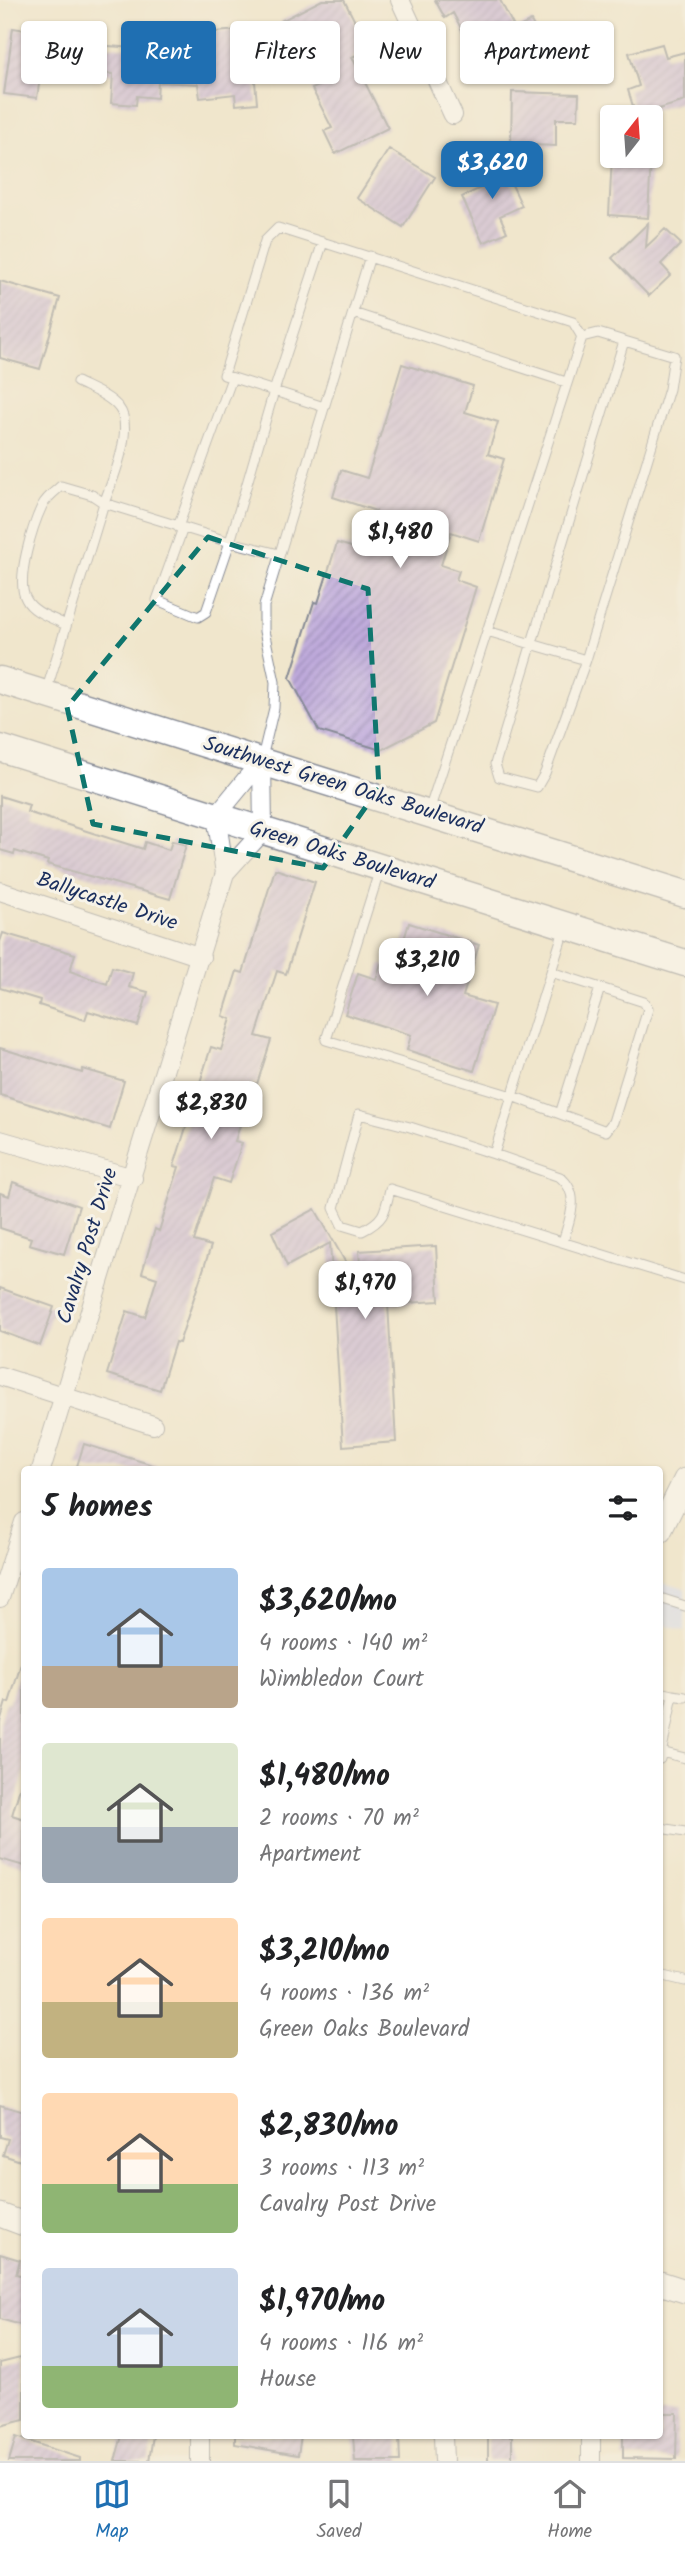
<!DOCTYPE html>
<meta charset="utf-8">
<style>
:root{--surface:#fff;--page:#f2f2f2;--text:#202124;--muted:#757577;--line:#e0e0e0;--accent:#1f6fb2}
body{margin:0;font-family:Kalam,sans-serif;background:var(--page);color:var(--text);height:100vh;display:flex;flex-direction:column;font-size:26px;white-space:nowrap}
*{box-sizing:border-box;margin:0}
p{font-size:23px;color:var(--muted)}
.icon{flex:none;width:38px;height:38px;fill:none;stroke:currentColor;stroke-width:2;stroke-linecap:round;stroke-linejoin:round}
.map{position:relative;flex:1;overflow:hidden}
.sheet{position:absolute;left:21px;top:1466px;width:642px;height:973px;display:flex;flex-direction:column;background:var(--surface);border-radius:7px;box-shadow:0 2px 5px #0004}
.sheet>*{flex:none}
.guide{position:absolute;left:21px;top:21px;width:644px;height:63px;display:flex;gap:14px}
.needle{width:46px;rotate:17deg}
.fabs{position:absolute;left:600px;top:105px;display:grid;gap:14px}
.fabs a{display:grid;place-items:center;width:63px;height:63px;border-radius:7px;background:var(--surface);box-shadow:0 2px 5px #0004;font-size:35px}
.price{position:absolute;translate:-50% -60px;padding:0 16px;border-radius:14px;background:#fff;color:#222;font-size:23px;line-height:46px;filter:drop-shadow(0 2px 4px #0008)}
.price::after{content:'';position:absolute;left:50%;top:42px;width:21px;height:16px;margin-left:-10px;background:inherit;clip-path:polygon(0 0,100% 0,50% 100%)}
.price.active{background:var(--accent);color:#fff}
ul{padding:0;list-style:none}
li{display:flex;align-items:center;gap:21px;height:175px;padding:0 21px}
li span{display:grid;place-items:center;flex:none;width:196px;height:140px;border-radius:7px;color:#555}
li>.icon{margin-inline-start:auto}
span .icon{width:84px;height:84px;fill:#fffc;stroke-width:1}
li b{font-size:30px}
h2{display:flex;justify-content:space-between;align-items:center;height:84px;padding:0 21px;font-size:30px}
.chip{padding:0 24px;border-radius:7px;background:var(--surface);box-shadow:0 2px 5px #0004;font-size:24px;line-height:63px}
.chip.active{background:var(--accent);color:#fff}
.tab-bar{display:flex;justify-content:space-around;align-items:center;height:98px;border-top:2px solid var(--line);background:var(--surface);font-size:19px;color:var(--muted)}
.tab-bar a{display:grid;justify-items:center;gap:4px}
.tab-bar .active{color:var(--accent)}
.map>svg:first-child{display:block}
.built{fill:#d0daf9}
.building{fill:url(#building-hatch)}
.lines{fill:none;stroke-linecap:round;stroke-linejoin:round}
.service-casing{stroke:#868a95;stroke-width:11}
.minor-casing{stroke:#868a95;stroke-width:20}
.tertiary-casing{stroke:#868a95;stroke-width:25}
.secondary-casing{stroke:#868a95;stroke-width:29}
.service{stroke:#fff;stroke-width:9}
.minor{stroke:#fff;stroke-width:18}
.tertiary{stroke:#fff;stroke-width:23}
.secondary{stroke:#fff;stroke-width:26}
.marked{fill:none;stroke:#0f766e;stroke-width:5;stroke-dasharray:14 9;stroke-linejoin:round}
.labels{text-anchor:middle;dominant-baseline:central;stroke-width:6;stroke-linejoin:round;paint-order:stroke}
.street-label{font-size:21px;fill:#1b2f5e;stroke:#f7f3e8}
</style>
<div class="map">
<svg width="685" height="2461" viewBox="0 0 685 2461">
<defs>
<pattern id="building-hatch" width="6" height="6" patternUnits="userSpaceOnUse" patternTransform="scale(1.75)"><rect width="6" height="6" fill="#bfaadc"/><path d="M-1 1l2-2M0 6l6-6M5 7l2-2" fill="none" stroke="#9a8bb6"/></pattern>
</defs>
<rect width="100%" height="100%" fill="#f7f3e8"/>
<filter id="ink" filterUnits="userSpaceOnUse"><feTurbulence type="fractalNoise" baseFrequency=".0143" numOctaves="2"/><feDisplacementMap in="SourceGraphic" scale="14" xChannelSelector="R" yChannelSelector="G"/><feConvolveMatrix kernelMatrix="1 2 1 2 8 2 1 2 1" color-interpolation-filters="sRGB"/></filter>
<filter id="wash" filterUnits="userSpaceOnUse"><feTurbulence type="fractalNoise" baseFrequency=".00686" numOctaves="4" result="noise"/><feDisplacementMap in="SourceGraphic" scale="28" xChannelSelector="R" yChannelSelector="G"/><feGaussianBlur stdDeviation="1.57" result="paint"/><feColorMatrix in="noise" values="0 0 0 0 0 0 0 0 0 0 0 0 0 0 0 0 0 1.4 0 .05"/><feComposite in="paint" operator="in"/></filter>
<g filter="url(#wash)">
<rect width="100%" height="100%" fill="#f0e6cc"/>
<path class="built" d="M663,1583L685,1589V1631L660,1624V1592Z"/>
<g id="blocks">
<path class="building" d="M322,0H344L369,49L352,57L388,128L335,154L324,131L332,128L312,89L323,84L300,39L292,42L281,21Z
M435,0H500L515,29L531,21L542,42L484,72L453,13L445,18Z
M13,28L85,39L84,44L195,53L193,34L250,29L257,103L236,105L235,94L200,98L198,84L158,82L157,98L137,96L136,105L111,103L113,74L80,72V76L41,71L37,98L4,94Z
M662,44L666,57L685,52V101L636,116L628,90L639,86L629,53Z
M512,92L579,94L578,119H556V146L511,144Z
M389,149L435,177L403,227L357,198Z
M612,156H651L648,218L609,215Z
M499,157L522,206L500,216L507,232L483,243L462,197L489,184L480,166Z
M648,223L646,247L665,229L681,244L661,264L671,275L649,296L612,258Z
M0,281L60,298L40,369L0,358Z
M402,364L473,386L465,412L498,422L488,454L504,459L479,541L451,532L441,565L459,571L456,580L476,587L434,723L381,750L319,731L290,678L314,602L318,603L337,543L355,548L358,540L367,542L376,511L333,497L341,470L367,478Z
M0,796L29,805L27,812L143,849L145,842L169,850L172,841L186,845L170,899L47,864L48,861L15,851L14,854L0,850Z
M275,869L315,882L286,974L277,971L256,1036L271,1040L257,1084L253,1083L235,1141L242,1143L229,1183L214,1178L194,1241L211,1246L179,1343L175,1342L160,1390L107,1374L127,1311L145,1317L157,1278L142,1273L155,1229L159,1231L179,1167L174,1166L211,1047L221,1050L231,1019L223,1016L237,971L243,973Z
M409,923L479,945L463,996L494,1005L474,1071L407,1050L411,1035L345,1014L358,973L376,979L381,964L395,969Z
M3,933L75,954L70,971L107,984L112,967L133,973L129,987L148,992L138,1026L88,1011L85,1020L39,1005L40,1000L0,988V942Z
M0,1048L82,1073L83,1069L124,1081L110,1129L0,1095Z
M13,1182L79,1206L64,1254L29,1244L31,1238L0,1228V1193L9,1196Z
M315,1209L362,1291L359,1251L436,1246L439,1301L388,1304L396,1442L343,1446L330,1243L287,1266L272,1232Z
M0,1288L54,1307L40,1346L0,1331Z
M84,1444L156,1466V1470H91L77,1466Z
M21,1664L24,1665V1774L12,1815L24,1819V1866L0,1859V1722L6,1702L9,1703Z
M0,2105L24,2112V2162L3,2155L8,2139L0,2137Z
M0,2254L20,2260L16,2274L24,2276V2326L0,2319Z
M24,2357V2420L0,2426V2363Z
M660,2413H677L676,2459L623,2458V2436H660Z
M122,2436H153L149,2461H115Z
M235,2436H301L298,2455L235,2444Z
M353,2436H399L400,2461H355Z
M488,2436H512V2461H488Z
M16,2437L80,2458V2461H9Z"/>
</g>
</g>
<g filter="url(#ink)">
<use href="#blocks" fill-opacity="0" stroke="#868a95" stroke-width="2"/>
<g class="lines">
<g class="service-casing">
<path id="service" d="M353,313L566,382
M582,337L598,333L674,356L669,389L586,660L545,773L537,787L499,777L495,764L624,341
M324,407L224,375L265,241L278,228L573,322L582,337L429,811
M178,527L232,378
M183,528L157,600L198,617L206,612L230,542L274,391L323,242
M66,625C53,618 33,613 26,599C15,580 33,525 42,506C46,498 54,492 61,486L92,495L104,503C112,482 135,428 119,408C110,396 91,389 77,382
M487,631L586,660
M46,692L104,503L230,542L279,554
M262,758L274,708L275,682L264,631V606L370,256
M380,869L326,1040L512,1096L606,1131L613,1122L648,1009L644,1002L551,972
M565,927L494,1154L410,1127L359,1114L334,1208L342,1225L362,1231C384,1220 385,1213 390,1189L685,1280
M560,1114L600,988
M494,1154L560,1177C582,1195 569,1219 563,1242
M660,1598L685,1606
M660,1692L673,1695
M661,1752L685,1758
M660,1759L673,1695L685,1697
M660,1828L685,1832
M660,1975L685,1981"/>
</g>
<g class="minor-casing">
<path id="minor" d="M400,0L453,115
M225,873L263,831L262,760
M0,891L201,957
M0,1140L133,1178
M0,1376L153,1425
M41,1470L225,873L216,816L262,760
M0,1598L24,1522
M443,2436L444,2461
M591,2436V2461
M200,2461V2436"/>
</g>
<g class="tertiary-casing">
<path id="tertiary" d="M660,1531L685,1480
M0,2215L24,2224
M660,2283L685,2291"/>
</g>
<g class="secondary-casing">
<path id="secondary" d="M0,680L685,894
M0,748L685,963"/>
</g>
<use href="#service" class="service"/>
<use href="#minor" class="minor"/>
<use href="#tertiary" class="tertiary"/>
<use href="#secondary" class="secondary"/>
</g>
</g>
<path d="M0 0H685V2461H0ZM208,537L368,589L379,788L323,868L93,824L67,707Z" fill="#f0e6cc" fill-opacity=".55" fill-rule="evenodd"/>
<path class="marked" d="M208,537L368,589L379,788L323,868L93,824L67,707Z"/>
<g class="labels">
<g class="street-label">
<text transform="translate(343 786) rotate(17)">Southwest Green Oaks Boulevard</text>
<text transform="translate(342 856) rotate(17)">Green Oaks Boulevard</text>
<text transform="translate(107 902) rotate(18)">Ballycastle Drive</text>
<text transform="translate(88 1246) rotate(-73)">Cavalry Post Drive</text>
</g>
</g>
</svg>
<div class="fabs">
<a><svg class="needle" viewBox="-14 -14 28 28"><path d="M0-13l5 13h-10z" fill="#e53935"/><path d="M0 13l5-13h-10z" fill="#757577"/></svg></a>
</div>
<b class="price active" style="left:492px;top:201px">$3,620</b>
<b class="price" style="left:400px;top:570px">$1,480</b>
<b class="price" style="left:427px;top:998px">$3,210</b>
<b class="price" style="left:211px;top:1141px">$2,830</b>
<b class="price" style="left:365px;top:1321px">$1,970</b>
<div class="guide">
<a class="chip">Buy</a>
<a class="chip active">Rent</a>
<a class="chip">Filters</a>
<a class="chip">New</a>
<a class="chip">Apartment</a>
</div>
<section class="sheet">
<h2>5 homes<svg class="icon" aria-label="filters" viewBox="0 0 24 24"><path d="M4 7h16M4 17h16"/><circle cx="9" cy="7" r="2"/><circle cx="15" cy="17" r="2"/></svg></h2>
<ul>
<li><span style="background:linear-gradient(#a9c7e8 70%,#b9a48a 0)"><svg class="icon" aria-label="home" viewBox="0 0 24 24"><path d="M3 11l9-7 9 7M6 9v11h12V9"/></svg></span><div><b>$3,620/mo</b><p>4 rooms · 140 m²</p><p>Wimbledon Court</p></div></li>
<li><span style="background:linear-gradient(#dfe7d0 60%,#9aa5b1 0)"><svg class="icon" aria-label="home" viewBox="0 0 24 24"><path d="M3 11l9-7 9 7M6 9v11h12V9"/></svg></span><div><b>$1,480/mo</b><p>2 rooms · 70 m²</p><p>Apartment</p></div></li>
<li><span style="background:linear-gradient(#ffd9b3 60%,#c2b280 0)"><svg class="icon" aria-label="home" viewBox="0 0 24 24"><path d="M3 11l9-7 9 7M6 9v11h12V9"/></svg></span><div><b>$3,210/mo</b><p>4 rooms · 136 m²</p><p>Green Oaks Boulevard</p></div></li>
<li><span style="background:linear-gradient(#ffd9b3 65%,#8fb573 0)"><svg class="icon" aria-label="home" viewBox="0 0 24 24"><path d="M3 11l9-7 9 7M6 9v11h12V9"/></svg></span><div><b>$2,830/mo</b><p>3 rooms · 113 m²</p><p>Cavalry Post Drive</p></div></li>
<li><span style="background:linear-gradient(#c9d6e8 70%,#8fb573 0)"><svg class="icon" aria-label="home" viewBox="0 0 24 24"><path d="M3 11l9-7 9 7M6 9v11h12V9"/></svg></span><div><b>$1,970/mo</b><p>4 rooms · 116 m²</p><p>House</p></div></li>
</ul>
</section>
</div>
<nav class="tab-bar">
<a class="active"><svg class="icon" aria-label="map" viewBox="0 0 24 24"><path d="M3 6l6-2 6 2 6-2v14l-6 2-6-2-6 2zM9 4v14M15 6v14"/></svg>Map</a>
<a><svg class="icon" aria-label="saved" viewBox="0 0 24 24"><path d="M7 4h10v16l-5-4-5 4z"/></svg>Saved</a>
<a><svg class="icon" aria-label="home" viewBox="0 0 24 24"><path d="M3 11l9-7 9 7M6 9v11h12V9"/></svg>Home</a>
</nav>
